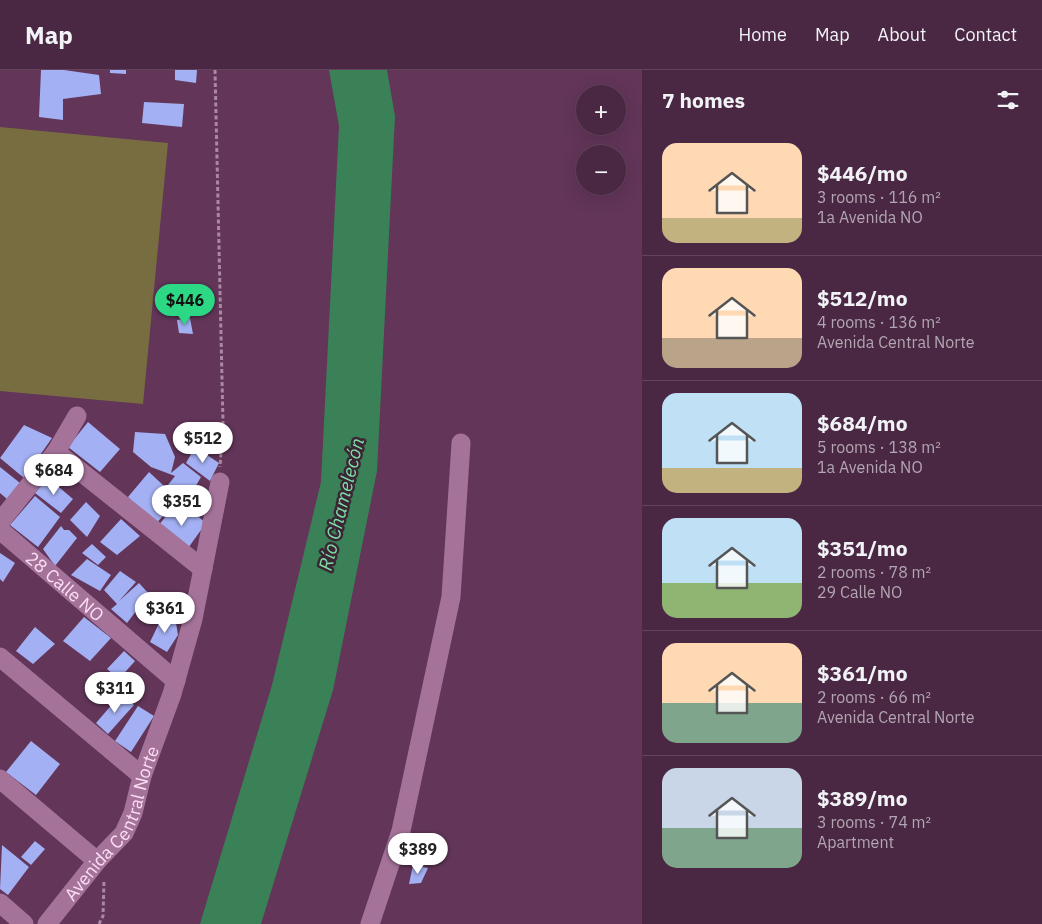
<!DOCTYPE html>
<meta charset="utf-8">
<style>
:root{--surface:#4a2843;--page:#51304a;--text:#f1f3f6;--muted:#b2a6b2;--line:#61445c;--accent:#2dd884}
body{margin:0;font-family:"IBM Plex Sans",sans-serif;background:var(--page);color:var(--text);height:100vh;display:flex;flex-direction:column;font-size:19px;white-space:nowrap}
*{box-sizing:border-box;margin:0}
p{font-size:16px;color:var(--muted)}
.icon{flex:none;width:28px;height:28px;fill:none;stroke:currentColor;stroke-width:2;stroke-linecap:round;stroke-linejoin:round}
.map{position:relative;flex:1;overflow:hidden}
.panel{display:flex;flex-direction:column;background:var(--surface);width:400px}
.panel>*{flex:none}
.tools{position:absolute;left:576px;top:15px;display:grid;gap:10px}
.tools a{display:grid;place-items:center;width:50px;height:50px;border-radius:50%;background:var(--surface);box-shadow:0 5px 20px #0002,0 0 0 1px var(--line);font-size:25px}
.price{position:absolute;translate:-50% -42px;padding:0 11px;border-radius:18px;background:#fff;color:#222;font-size:16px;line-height:32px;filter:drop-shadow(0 1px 2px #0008)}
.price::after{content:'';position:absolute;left:50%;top:30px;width:15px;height:11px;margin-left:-8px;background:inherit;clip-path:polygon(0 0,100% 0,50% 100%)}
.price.selected{background:var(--accent);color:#111}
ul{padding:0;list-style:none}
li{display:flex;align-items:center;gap:15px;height:125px;padding:0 20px}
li+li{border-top:1px solid var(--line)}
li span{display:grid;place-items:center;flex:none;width:140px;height:100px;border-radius:15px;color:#555}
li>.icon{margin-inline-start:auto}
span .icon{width:60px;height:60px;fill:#fffc;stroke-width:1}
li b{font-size:21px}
h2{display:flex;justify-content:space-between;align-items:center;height:60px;padding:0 20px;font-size:21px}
header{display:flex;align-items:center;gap:30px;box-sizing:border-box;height:70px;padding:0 25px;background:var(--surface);border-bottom:1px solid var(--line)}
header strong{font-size:24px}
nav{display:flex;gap:28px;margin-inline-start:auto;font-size:18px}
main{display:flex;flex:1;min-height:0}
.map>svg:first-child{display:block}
.green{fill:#786d41}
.water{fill:#3a8157}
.building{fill:#a3b0f3}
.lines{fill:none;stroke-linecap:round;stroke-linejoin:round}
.path{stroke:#ac87a4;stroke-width:3;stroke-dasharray:4 2.5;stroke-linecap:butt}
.street{stroke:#a5739a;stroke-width:19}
.labels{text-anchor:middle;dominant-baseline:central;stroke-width:5;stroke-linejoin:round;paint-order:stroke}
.street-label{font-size:18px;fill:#fbdef3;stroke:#3b2636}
.water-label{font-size:19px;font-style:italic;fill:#7de0a4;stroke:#3b2636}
</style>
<header>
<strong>Map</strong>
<nav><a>Home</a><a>Map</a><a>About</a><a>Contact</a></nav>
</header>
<main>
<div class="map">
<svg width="642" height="854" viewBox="0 0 642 854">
<rect width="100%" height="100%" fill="#623559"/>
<path class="green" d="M0,57L168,73L143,334L0,321Z"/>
<path class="water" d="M329,0H387L395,46L377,401L333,620L261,854H200L272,615L321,412L339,56Z"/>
<path class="building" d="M41,0H64L99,5L101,24L63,29V50L39,47Z
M110,0H126V4L110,3Z
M175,0H197L196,13L175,10Z
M144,32L184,34L182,57L142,53Z
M190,248L193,264L179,263L177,250Z
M88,352L120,379L100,402L68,377Z
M24,355L52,368L24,408L0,388Z
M135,362L165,364L175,387L171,403L183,393L201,407L194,419L198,423L193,435L168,415L175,406L151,397L133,382Z
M195,377L219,393L210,411L186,393Z
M0,397L20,413L7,429L0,423Z
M149,402L178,429L154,456L128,427Z
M48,408L73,429L61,443L35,423Z
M35,426L60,447L38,477L10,455Z
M86,432L100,446L87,467L70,450Z
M171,440H190L206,453L186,481L158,456Z
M121,449L140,466L117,485L100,472Z
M61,456L64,460H69L77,468L55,496L43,479Z
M92,474L106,487L98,495L82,483Z
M0,483L15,493L3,512L0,509Z
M87,489L111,505L100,521L71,505Z
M120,501L136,512L119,531L139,513L149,524L127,553L111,539L117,534L104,520Z
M164,543L176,553L178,565L167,582L150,572Z
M84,547L111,568L90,591L63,571Z
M35,557L55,574L33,594L16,581Z
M124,581L135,591L119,609L107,599Z
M121,624L134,635L108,664L96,653Z
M138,636L154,646L131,682L115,671Z
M31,671L60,694L36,725L6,702Z
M35,771L45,779L31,795L21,787Z
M2,775L29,797L8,825L0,819Z
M413,795L428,798L421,813L409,814Z"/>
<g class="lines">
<path class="path" d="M215,0L223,353L220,397
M99,854L103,846L104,810"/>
<g class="street">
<path d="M56,382L203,499"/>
<path d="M0,452L56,382L77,346"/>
<path id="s1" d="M0,460L176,611"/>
<path d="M0,587L142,706"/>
<path d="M0,709L97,791"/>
<path d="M0,833L24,854"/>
<path id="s2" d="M47,854L97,791L124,763L133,743L142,706L172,624L193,549L220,412"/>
<path d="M370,854L401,761L451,527L461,373"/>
</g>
</g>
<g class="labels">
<g class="street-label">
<text stroke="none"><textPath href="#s1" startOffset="86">28 Calle NO</textPath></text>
<text stroke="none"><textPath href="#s2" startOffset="122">Avenida Central Norte</textPath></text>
</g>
<g class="water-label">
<text transform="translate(341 434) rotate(-76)">Río Chamelecón</text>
</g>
</g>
</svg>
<div class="tools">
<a>+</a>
<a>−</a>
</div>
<b class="price selected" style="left:185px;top:256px">$446</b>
<b class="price" style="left:203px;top:394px">$512</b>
<b class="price" style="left:54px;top:426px">$684</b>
<b class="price" style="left:182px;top:457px">$351</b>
<b class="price" style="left:165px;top:564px">$361</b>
<b class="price" style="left:115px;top:644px">$311</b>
<b class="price" style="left:418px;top:805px">$389</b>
</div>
<section class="panel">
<h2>7 homes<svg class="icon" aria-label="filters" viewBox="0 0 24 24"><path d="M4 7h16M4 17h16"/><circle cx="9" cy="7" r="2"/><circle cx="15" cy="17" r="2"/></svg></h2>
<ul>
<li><span style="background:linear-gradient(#ffd9b3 75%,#c2b280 0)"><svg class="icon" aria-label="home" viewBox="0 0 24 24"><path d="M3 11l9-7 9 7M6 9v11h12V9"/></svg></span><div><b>$446/mo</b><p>3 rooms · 116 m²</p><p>1a Avenida NO</p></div></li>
<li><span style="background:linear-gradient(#ffd9b3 70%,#b9a48a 0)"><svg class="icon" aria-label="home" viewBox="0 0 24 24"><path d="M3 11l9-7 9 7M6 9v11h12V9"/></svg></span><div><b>$512/mo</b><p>4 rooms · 136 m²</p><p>Avenida Central Norte</p></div></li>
<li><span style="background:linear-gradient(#bfe0f5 75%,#c2b280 0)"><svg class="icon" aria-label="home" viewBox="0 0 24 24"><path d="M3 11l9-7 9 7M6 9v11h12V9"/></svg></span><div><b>$684/mo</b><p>5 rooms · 138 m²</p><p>1a Avenida NO</p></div></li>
<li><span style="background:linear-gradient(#bfe0f5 65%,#8fb573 0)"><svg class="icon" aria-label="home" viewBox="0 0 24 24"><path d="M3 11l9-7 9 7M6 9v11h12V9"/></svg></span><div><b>$351/mo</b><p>2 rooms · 78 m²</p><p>29 Calle NO</p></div></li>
<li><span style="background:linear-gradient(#ffd9b3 60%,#7fa58c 0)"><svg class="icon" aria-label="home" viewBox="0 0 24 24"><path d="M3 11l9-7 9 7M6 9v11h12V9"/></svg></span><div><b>$361/mo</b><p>2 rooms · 66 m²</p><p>Avenida Central Norte</p></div></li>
<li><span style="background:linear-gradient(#c9d6e8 60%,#7fa58c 0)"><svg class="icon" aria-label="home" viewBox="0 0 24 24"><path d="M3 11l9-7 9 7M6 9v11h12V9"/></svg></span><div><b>$389/mo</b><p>3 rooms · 74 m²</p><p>Apartment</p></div></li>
</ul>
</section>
</main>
